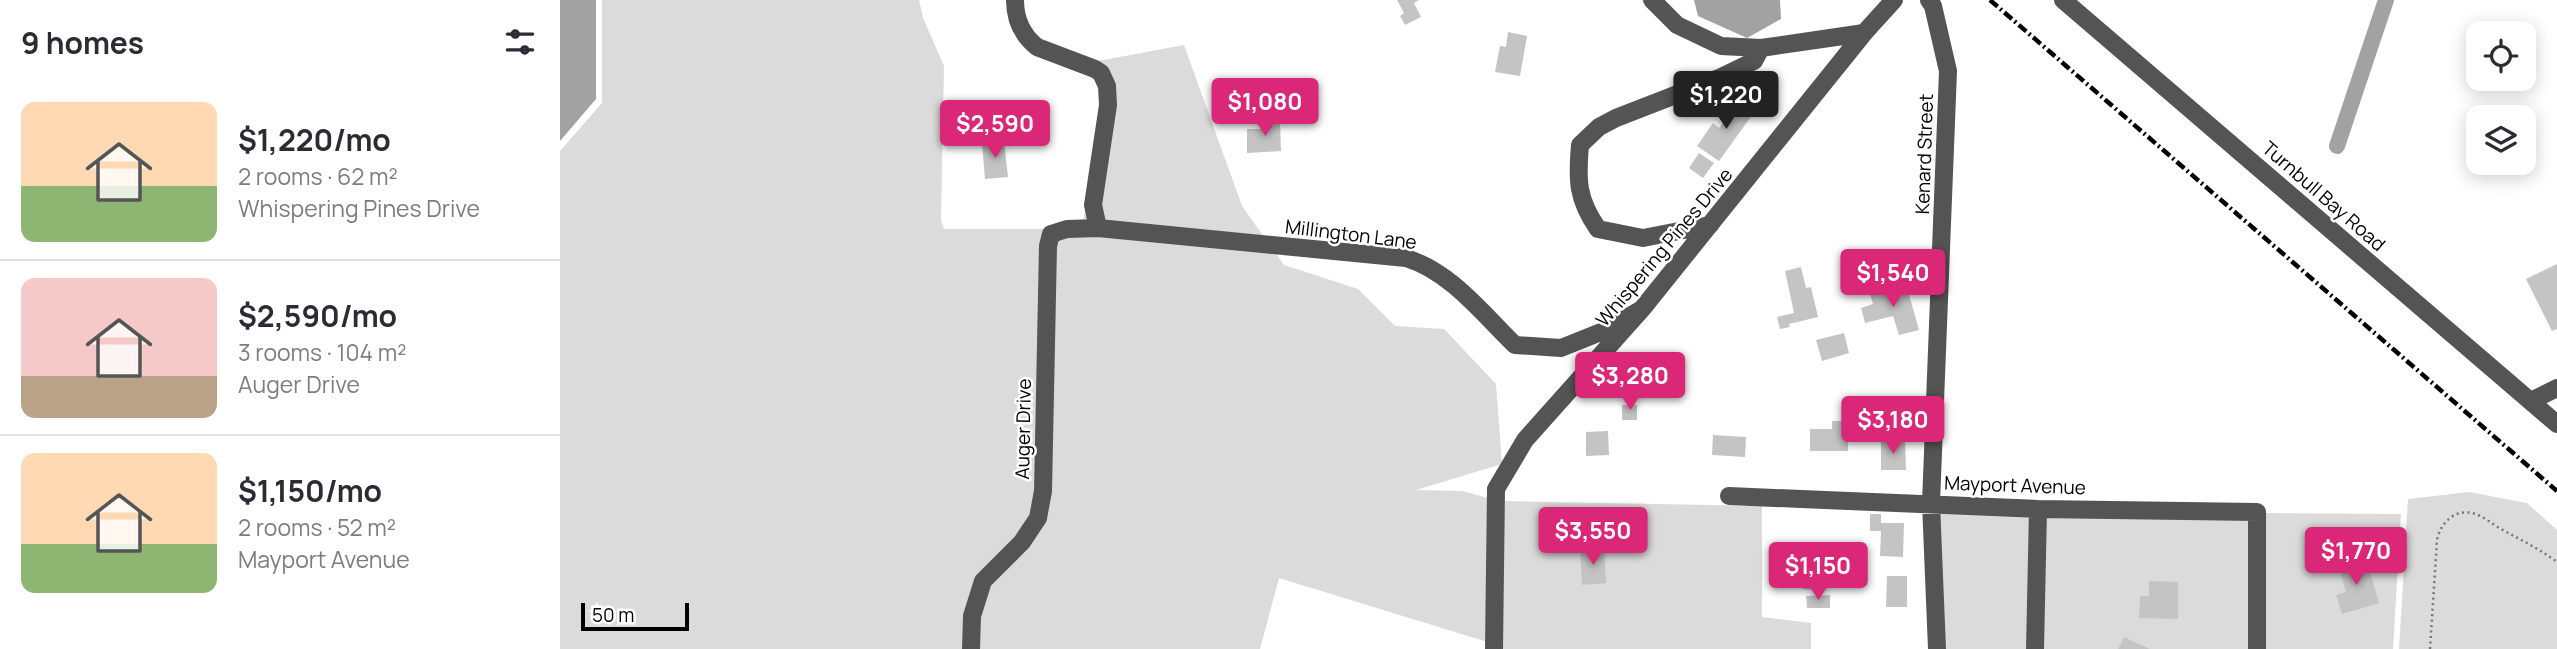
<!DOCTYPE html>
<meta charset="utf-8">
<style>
:root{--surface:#fff;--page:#f7f7f7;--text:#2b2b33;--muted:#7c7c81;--line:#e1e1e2;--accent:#db2777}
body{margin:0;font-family:Manrope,sans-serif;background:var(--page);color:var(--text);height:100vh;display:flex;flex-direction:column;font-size:26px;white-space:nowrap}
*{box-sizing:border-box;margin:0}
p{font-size:23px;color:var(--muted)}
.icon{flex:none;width:38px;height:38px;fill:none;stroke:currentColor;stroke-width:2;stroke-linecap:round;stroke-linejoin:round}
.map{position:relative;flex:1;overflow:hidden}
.drawer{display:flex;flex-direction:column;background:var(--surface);width:560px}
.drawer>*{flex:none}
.tools{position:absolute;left:1906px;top:21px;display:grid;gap:14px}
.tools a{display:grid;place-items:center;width:70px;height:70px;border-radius:14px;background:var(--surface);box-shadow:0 4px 18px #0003;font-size:35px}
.scale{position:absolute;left:21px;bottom:18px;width:108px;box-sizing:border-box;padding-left:7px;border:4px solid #000;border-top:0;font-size:19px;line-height:24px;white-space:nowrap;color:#000;-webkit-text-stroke:5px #fff;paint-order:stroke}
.price{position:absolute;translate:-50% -60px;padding:0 16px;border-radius:7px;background:var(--accent);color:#fff;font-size:23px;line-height:46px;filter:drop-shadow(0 2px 4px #0008)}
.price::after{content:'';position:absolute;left:50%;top:42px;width:21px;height:16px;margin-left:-10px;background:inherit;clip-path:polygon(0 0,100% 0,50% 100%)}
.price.on{background:#222;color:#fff}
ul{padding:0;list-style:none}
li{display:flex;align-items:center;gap:21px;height:175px;padding:0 21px}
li+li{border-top:2px solid var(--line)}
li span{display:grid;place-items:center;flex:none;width:196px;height:140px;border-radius:14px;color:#555}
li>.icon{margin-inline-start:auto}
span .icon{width:84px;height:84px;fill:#fffc;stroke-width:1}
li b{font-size:30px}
h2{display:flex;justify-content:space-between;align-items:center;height:84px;padding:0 21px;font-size:30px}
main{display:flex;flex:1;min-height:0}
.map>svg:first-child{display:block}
.green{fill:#dbdbdb}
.water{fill:#a2a2a2}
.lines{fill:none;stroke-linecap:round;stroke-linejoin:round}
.canal{stroke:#a2a2a2;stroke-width:16}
.building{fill:#c4c4c4}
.path{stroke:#767676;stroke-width:2.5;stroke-dasharray:2 3.5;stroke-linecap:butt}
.minor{stroke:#545454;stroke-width:18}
.rail{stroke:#000;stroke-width:4.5;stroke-dasharray:10 3.5 2 3.5;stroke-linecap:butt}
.labels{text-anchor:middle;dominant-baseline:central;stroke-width:5;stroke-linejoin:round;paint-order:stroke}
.street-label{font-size:19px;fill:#000;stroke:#fff}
</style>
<main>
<section class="drawer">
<h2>9 homes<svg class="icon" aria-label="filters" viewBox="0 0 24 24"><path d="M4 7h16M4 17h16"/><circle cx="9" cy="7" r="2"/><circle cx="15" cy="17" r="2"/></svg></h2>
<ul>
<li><span style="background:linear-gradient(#ffd9b3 60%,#8fb573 0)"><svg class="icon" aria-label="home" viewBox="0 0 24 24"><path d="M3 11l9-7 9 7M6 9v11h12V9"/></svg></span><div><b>$1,220/mo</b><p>2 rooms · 62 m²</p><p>Whispering Pines Drive</p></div></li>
<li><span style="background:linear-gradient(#f6c9c9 70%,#b9a48a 0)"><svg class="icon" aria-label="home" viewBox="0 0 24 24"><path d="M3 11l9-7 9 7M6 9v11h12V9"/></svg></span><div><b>$2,590/mo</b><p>3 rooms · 104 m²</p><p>Auger Drive</p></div></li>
<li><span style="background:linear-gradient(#ffd9b3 65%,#8fb573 0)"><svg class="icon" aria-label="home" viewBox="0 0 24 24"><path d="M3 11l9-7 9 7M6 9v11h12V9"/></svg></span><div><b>$1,150/mo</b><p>2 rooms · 52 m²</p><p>Mayport Avenue</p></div></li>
</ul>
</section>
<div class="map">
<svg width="1997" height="649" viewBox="0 0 1997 649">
<rect width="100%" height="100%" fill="#fff"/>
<path class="green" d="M42,0H359L363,18L384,66L381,220L384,229H521L546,129L538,61L624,45L682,206L724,265L798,289L835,326L884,329L936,384L942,464L856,490L902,491L939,501L1202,506V617L1251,623V649H935L934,644L719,578L700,649H0V151L42,103Z
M1909,492L1967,503L1997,530V649H1839L1848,499Z
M1379,512L1470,517L1468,649H1384Z
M1705,513L1841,514L1833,649H1705Z
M1485,517L1690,520V649H1483Z"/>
<path class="water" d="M0,0H36V99L0,141Z
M1134,0H1220L1221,19L1187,38L1138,16Z"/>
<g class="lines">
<path class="canal" d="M1777,146L1826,0"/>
</g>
<path class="building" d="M837,0H859L854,3L861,17L845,25L840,16L844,13Z
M948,32L967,36L960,76L935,72L940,46L946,47Z
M1179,100L1195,111L1159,161L1137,146L1153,123L1159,128Z
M702,122H720L721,151L687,153V129H703Z
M444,141L448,177L425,179L422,143Z
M1139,153L1154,163L1143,178L1129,168Z
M1997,264V329L1992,331L1966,279Z
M1241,267L1246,288L1251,287L1258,317L1229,324L1230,327L1220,329L1217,317L1234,313L1225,271Z
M1346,284L1359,330L1339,335L1333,316L1305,323L1301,308L1313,304L1310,294Z
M1284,333L1289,353L1262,361L1256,340Z
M1062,405H1077V420H1062Z
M1272,421H1288V451H1250V429H1272Z
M1048,431L1049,455L1026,456V432Z
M1153,435L1186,437L1185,457L1152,455Z
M1345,441L1346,470H1321V442Z
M1310,514H1321V523H1344L1343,557L1320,556L1321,531H1310Z
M1044,548L1046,583L1022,585L1020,550Z
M1794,557L1798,571L1809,568L1819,603L1782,614L1776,595L1786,592L1777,562Z
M1243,562H1259L1258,590L1242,589Z
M1327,576H1347V607H1326Z
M1589,581L1618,582V619L1579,618L1580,596H1589Z
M1270,595V608H1247L1246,596Z
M1564,637L1590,649H1558Z"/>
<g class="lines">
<path class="path" d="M1870,649L1877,540C1880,524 1894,509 1912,513C1922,515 1932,524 1941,529C1961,540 1978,548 1997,562"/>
<path class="minor" d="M455,0C455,19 462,35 477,47L535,69L541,73L547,86L548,105L533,205L538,228
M1092,0L1117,25L1161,46L1201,48L1304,33
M1369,0L1373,6L1388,71L1371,503L1377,649
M1503,0L1997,424
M1150,225L1083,238L1038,229C1017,199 1017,180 1020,145L1039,127L1056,118L1159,78L1194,61L1201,48
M1971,401L1997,388
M1169,496L1478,509L1697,512V649
M411,649L412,616L423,581L462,542L478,518L483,491L488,246L491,234L507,229L538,228L846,258C891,272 922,313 955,345L1001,348L1046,330L1082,309
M934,649L936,489L965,440L1082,309L1304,33L1334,0
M1475,649L1478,509"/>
<path class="rail" d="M1430,0L1997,491"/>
</g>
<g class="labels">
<g class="street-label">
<text transform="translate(1364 154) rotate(-88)">Kenard Street</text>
<text transform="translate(1764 196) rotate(41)">Turnbull Bay Road</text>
<text transform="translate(791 234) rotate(7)">Millington Lane</text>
<text transform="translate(1104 247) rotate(-50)">Whispering Pines Drive</text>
<text transform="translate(463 429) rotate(-89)">Auger Drive</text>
<text transform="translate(1455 485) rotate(2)">Mayport Avenue</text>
</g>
</g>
</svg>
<div class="tools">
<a><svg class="icon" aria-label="locate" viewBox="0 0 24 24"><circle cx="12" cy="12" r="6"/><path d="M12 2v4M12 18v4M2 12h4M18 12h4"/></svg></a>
<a><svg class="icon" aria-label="layers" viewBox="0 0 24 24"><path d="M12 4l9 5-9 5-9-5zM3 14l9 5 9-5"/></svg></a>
</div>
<div class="scale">50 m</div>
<b class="price on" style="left:1166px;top:131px">$1,220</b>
<b class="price" style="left:705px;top:138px">$1,080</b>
<b class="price" style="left:435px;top:160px">$2,590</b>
<b class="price" style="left:1333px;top:309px">$1,540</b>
<b class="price" style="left:1070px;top:412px">$3,280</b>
<b class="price" style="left:1333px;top:456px">$3,180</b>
<b class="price" style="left:1033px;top:567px">$3,550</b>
<b class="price" style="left:1796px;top:587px">$1,770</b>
<b class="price" style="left:1258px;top:602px">$1,150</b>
</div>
</main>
